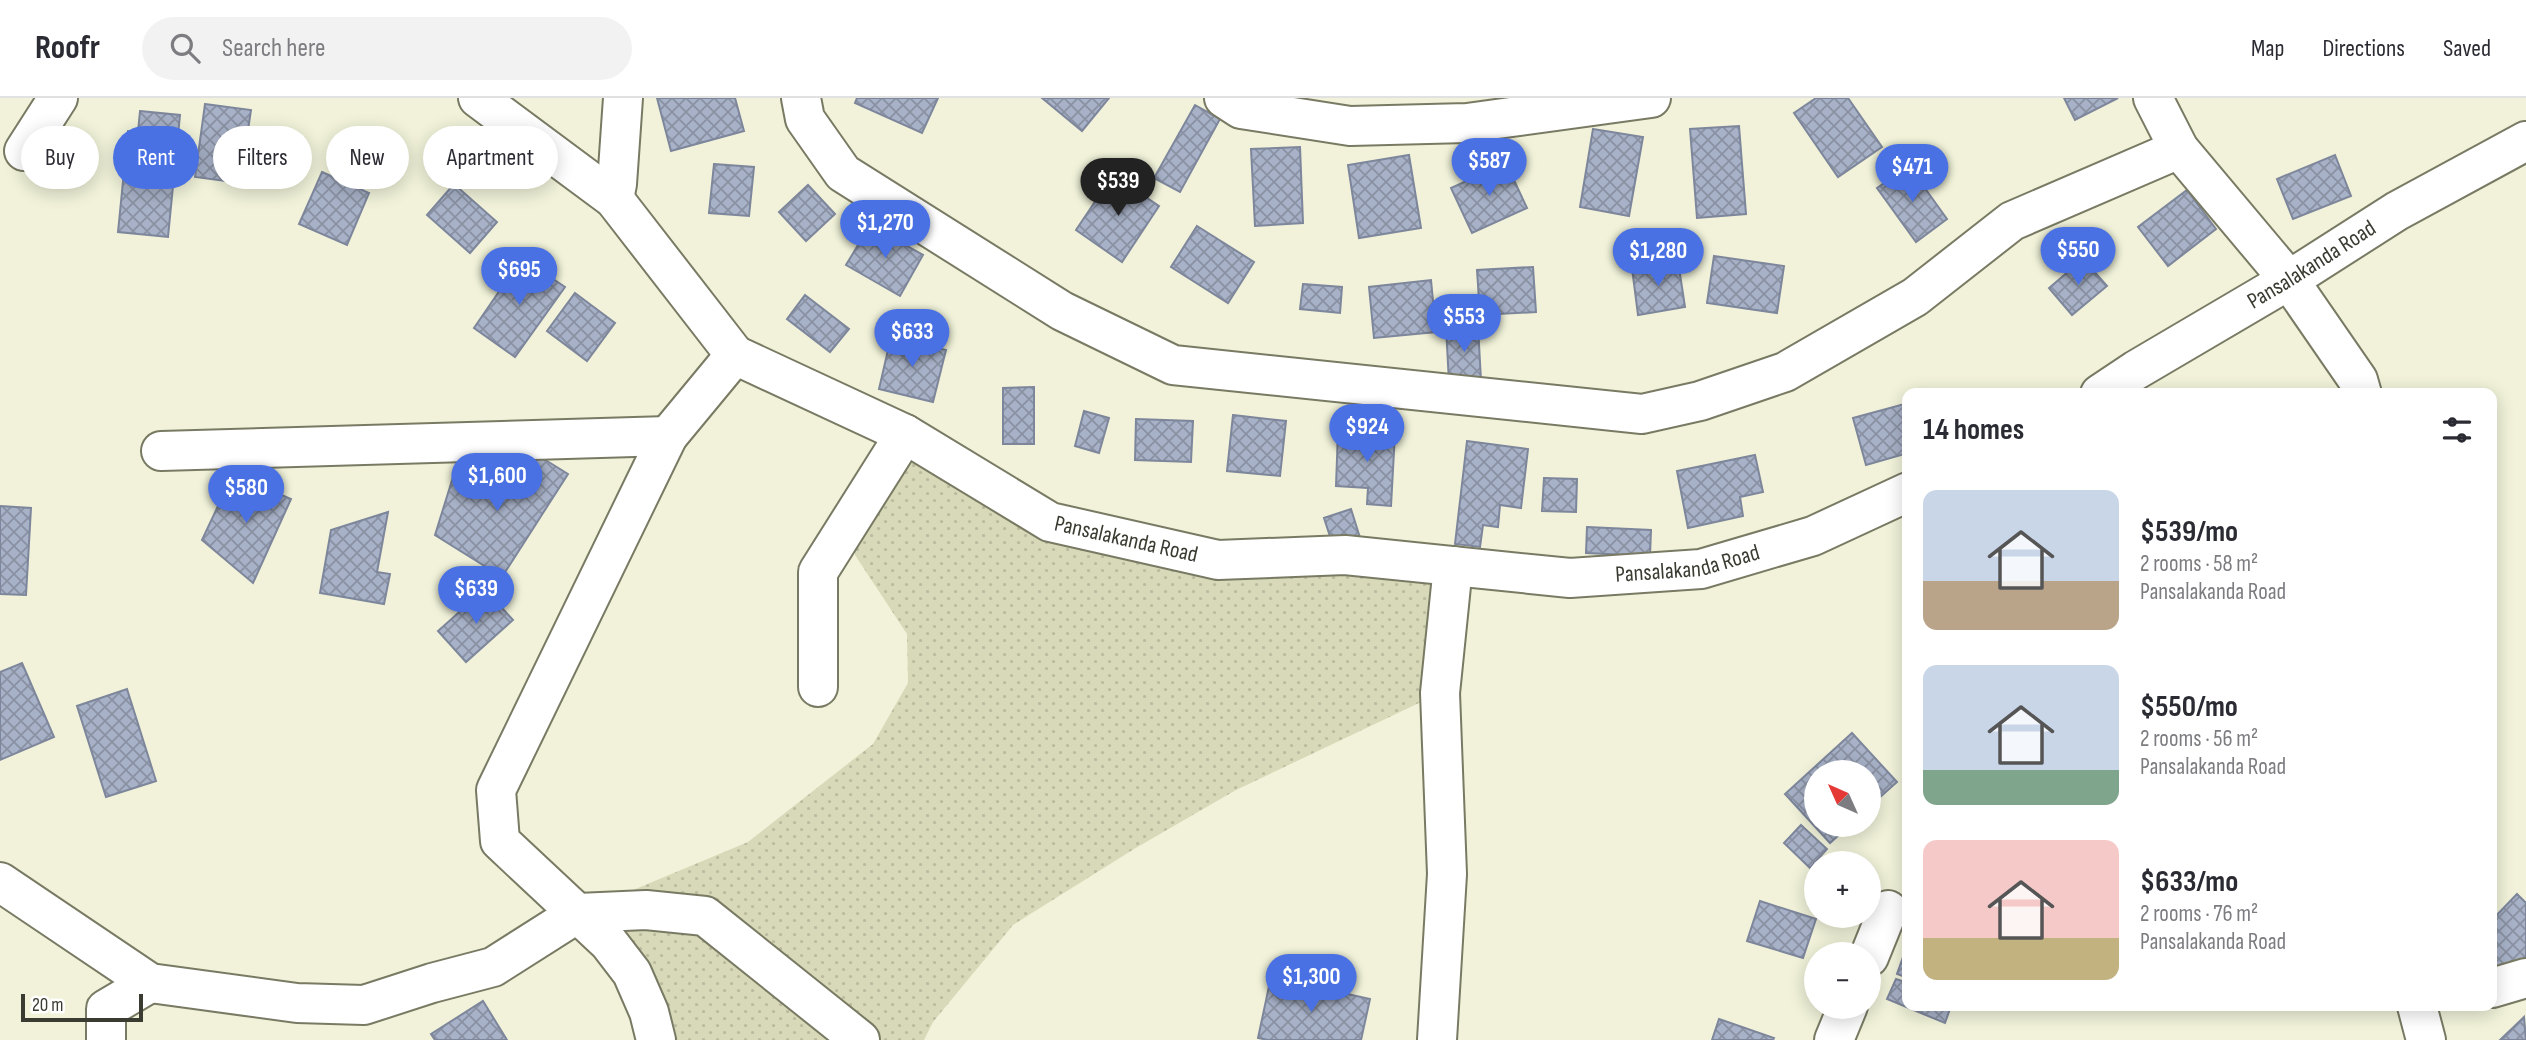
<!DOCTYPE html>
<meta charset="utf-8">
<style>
:root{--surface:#fff;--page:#f2f2f3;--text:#2b2b33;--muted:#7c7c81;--line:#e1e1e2;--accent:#4971e4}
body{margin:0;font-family:"Sofia Sans Condensed",sans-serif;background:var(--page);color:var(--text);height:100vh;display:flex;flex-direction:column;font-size:26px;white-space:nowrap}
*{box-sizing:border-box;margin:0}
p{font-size:23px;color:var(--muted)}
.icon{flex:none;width:38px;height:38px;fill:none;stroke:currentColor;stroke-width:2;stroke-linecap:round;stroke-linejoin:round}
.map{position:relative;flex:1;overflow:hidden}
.sheet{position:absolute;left:1902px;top:290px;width:595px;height:623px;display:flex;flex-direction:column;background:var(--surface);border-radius:14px;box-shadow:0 4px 18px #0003}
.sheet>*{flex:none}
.top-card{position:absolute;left:21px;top:28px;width:665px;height:63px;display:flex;gap:14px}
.needle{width:46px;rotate:315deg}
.controls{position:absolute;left:1804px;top:662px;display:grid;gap:14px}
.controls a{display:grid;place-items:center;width:77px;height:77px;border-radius:50%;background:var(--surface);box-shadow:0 4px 18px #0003;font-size:35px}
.scale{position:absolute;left:21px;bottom:18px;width:122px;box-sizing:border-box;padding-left:7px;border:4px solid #3a3b31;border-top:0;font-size:19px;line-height:24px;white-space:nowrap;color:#3a3b31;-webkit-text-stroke:5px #fff;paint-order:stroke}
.price{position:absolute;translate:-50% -60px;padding:0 16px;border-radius:24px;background:var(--accent);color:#fff;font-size:23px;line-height:46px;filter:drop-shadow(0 2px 4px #0008)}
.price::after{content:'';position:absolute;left:50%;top:42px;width:21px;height:16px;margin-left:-10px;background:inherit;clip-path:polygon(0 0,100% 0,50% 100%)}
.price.on{background:#222;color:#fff}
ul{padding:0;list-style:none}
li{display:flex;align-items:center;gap:21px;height:175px;padding:0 21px}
li span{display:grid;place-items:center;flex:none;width:196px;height:140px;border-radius:14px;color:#555}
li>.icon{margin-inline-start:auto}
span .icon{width:84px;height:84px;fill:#fffc;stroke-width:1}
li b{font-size:30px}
h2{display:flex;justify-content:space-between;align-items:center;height:84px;padding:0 21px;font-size:30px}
.chip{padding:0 24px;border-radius:32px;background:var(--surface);box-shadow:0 4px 18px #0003;font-size:24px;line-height:63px}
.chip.on{background:var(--accent);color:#fff}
header{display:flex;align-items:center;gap:42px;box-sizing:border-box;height:98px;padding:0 35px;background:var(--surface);border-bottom:2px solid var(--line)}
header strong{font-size:33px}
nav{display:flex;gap:38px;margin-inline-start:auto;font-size:24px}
.search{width:490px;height:63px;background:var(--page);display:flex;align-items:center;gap:18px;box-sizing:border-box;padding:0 24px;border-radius:38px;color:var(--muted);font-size:26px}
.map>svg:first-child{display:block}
.grass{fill:url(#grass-dots)}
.building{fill:url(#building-cross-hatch);stroke:#7d869b;stroke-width:2}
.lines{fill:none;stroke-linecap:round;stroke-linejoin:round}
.minor-casing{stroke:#797a63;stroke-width:42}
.minor{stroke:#fff;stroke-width:38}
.labels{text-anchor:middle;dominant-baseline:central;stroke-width:5;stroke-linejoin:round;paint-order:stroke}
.street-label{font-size:23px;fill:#3a3b31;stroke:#fff}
</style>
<header>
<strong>Roofr</strong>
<div class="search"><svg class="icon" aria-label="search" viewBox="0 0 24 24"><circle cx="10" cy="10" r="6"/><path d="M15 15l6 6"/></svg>Search here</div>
<nav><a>Map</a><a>Directions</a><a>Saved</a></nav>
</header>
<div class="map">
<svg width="2526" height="942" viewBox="0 0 2526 942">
<defs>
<pattern id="grass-dots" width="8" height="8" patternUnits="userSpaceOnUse" patternTransform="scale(1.75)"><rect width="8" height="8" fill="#d8d9b8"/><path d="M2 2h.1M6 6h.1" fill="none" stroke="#babb9f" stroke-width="1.8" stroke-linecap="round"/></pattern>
<pattern id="building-cross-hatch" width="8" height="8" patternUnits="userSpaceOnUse" patternTransform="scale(1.75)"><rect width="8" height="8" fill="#a7b1c7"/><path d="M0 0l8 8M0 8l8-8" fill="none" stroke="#8991a2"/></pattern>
</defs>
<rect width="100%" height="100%" fill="#f1f2d9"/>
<path class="grass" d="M905,336L1144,447L1453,468L1440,595L1236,692L1134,751L1013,827L933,924L924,942H656L578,815L748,744L873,646L908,585L907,536L855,457L854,418Z"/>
<path class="building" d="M657,0H735L744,33L671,53Z
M857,0H938L922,35L855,5Z
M1042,0H1109L1082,33Z
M1816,0H1848L1882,49L1838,79L1794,15Z
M2064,0H2118L2075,22Z
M205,6L251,12L240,85L195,79Z
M1195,7L1220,21L1180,94L1154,80Z
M140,13L180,17L168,139L118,134L128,33L138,34Z
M1739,28L1746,116L1697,120L1690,31Z
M1593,31L1643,39L1629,118L1580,109Z
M1300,49L1303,125L1255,128L1251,51Z
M1409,57L1421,130L1359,140L1348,67Z
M2335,57L2351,98L2293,121L2277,81Z
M1506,65L1527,110L1472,135L1451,90Z
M714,66L754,69L749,118L709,115Z
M1909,68L1947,121L1916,144L1877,90Z
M322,74L369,95L347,147L299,126Z
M1113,77L1159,108L1122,164L1076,132Z
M454,86L497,124L470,155L427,117Z
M808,87L835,116L806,143L779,114Z
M2187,92L2216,131L2168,168L2138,129Z
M870,127L923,157L900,198L846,167Z
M1197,128L1254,164L1228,205L1171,169Z
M1714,158L1784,168L1777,215L1707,205Z
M522,160L565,189L515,259L474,230Z
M2083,161L2107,188L2072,217L2049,190Z
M1678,163L1685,209L1638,217L1632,170Z
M1533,169L1536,214L1480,217L1477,172Z
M1431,182L1436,234L1374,240L1369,189Z
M1303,186L1342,189L1340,215L1300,211Z
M575,195L615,225L587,263L547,233Z
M805,197L849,231L830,254L787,221Z
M1478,228L1481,282L1449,284L1446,230Z
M891,239L946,252L933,304L879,291Z
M1034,289V346H1003V290Z
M1908,305V355L1866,367L1853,320Z
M1084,313L1109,320L1099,355L1075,348Z
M1233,317L1286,323L1280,378L1227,373Z
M1136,321L1193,323L1191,364L1135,362Z
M1338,333L1395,335L1391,408L1367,406L1368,390L1336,388Z
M1467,343L1528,351L1521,410L1500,407L1498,429L1483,427L1480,449L1455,446Z
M1755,357L1763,394L1740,399L1743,418L1688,430L1677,373Z
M539,358L568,376L502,479L435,437L453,379L467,388L482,366L519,391Z
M233,376L291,401L253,485L202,442Z
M1544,380L1577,381L1576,414L1542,413Z
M0,408L31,410L26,497L0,496Z
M1351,411L1362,446L1335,454L1324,420Z
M388,414L377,474L390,476L384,506L320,495L331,432Z
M1587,429L1651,432L1650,458L1586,455Z
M485,491L513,522L466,564L438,533Z
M22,565L54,639L0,662V574Z
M127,591L156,683L106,699L77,608Z
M1852,635L1897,684L1869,709V674H1816V726H1851L1830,745L1785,696Z
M1801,727L1827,751L1810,770L1784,745Z
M2517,796L2526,805V858L2502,883L2492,873V822Z
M1760,803L1816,821L1803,860L1747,843Z
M1907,848H1908V880L1897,876Z
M1271,879L1370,901L1361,942H1268L1258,940Z
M1896,881L1908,885V908H1951L1945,925L1887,901Z
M483,903L507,942H435L431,936Z
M2524,919L2526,942H2500Z
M1719,921L1774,940L1773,942H1712Z"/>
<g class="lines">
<g class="minor-casing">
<g id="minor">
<path id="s1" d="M478,0L614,101L735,257L905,336L1050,424L1218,462L1345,457L1570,480L1701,471L1813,438L1908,394"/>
<path d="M801,0L805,21L843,75L1062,213L1173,267L1642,316L1700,303L1785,274L1915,199L2012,123L2179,51"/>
<path d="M1224,0L1241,11L1350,28L1467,25L1651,0"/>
<path d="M2153,0L2179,51L2289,182L2358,282L2362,296"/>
<path d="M24,53L58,0"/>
<path d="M614,101L617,86L623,0"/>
<path id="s2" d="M2100,296L2136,272L2289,182L2397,113L2526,43"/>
<path d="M161,353L668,338"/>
<path d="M818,589V474L905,336"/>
<path d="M0,784L150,885L297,905L364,907L432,885L493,869L578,815L646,812L705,818L860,942"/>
<path d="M1869,859L1888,812"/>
<path d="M2492,890L2526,880"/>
<path d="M2417,908L2426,942"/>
<path d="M106,942V911L150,885"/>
<path d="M656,942L649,914L632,875L609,845L500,743L496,692L668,338L735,257"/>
<path d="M1437,942L1447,776L1440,595L1453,468"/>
<path d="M1834,942L1848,908"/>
</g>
</g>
<use href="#minor" class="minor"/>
</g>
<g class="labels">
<g class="street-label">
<text stroke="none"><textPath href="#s2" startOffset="248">Pansalakanda Road</textPath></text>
<text stroke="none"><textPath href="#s1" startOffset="802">Pansalakanda Road</textPath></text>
<text stroke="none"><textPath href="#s1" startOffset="1368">Pansalakanda Road</textPath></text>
</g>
</g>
</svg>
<div class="controls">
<a><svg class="needle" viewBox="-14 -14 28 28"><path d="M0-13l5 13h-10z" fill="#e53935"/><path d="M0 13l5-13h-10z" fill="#7c7c81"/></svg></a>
<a>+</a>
<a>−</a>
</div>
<div class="scale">20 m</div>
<b class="price" style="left:1489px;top:100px">$587</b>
<b class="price" style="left:1912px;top:106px">$471</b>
<b class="price on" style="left:1118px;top:120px">$539</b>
<b class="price" style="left:885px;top:162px">$1,270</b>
<b class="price" style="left:2078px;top:189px">$550</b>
<b class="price" style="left:1658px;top:190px">$1,280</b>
<b class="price" style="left:519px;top:209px">$695</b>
<b class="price" style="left:1464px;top:256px">$553</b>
<b class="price" style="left:912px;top:271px">$633</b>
<b class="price" style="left:1367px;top:366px">$924</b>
<b class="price" style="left:497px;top:415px">$1,600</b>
<b class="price" style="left:246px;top:427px">$580</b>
<b class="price" style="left:476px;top:528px">$639</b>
<b class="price" style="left:1311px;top:916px">$1,300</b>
<div class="top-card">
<a class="chip">Buy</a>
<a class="chip on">Rent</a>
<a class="chip">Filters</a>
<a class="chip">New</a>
<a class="chip">Apartment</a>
</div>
<section class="sheet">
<h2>14 homes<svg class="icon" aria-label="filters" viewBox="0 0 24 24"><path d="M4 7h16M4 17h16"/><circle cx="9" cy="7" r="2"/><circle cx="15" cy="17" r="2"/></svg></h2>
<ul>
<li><span style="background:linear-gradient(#c9d6e8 65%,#b9a48a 0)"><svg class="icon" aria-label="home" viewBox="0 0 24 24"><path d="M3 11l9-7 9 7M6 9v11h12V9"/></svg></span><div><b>$539/mo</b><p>2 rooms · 58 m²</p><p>Pansalakanda Road</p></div></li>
<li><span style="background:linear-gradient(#c9d6e8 75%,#7fa58c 0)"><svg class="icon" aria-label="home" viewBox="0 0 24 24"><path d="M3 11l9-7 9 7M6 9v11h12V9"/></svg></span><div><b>$550/mo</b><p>2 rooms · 56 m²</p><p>Pansalakanda Road</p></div></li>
<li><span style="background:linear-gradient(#f6c9c9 70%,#c2b280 0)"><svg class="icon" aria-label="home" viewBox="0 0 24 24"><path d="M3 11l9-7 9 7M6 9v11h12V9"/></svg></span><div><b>$633/mo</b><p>2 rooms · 76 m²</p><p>Pansalakanda Road</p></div></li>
</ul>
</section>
</div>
